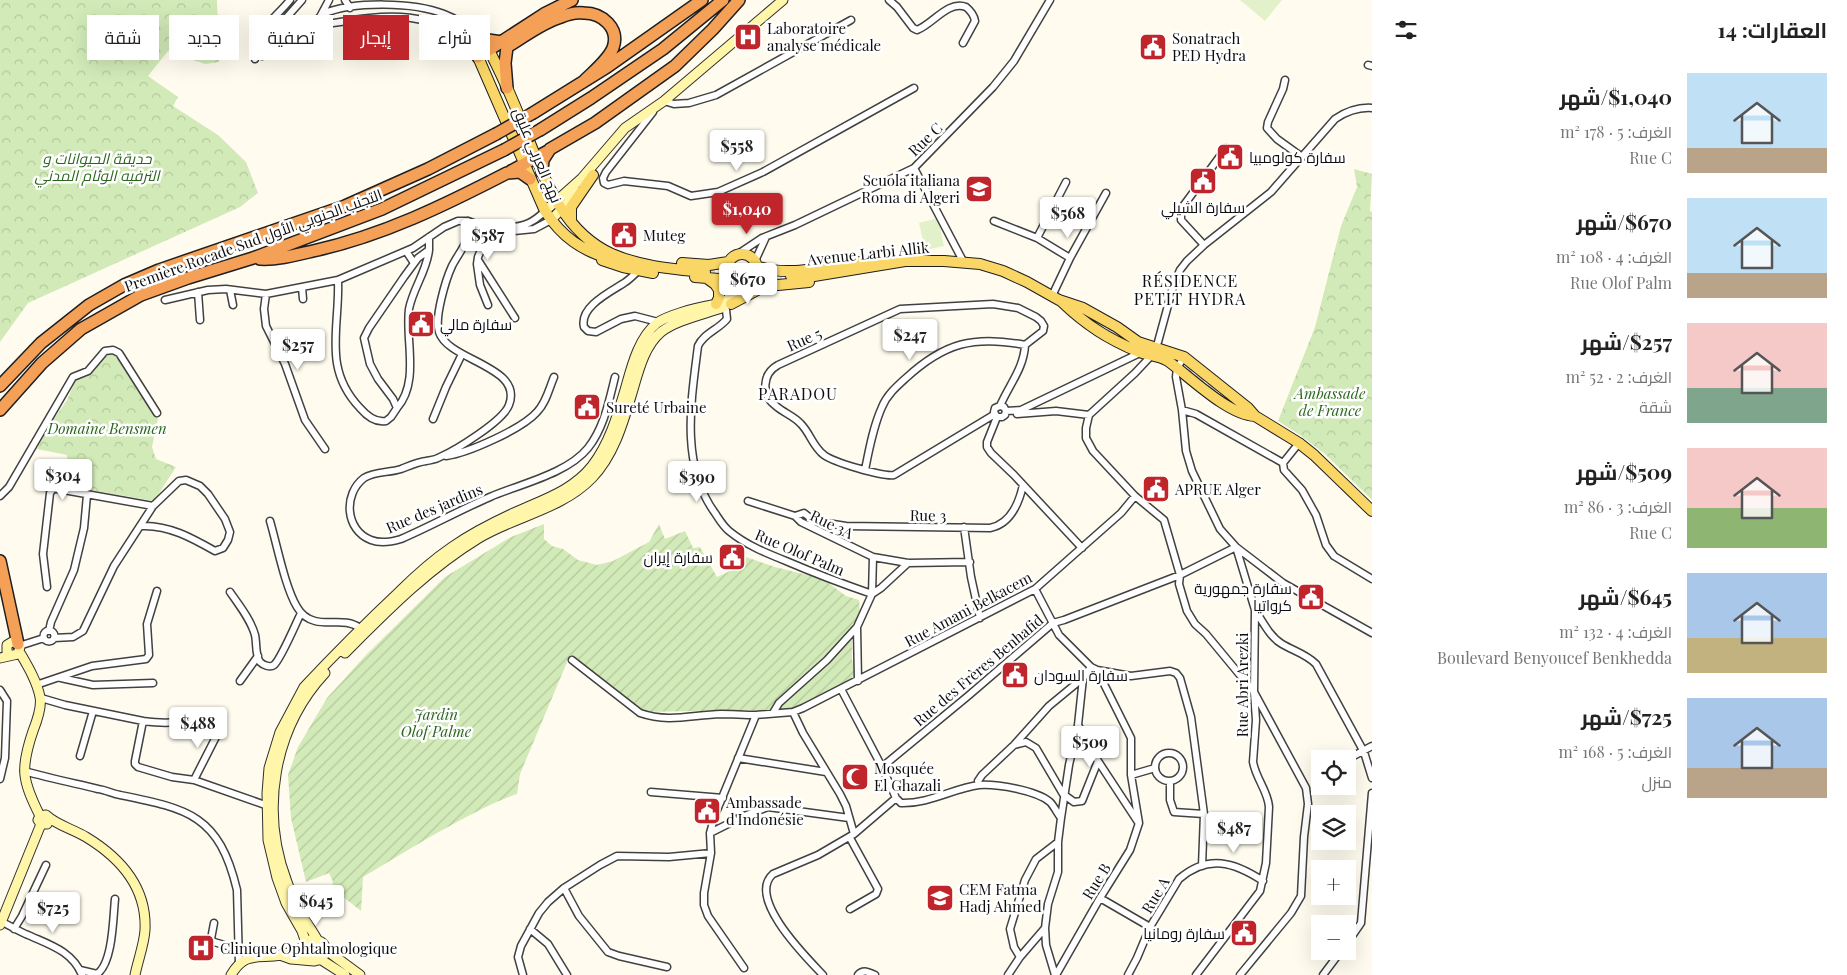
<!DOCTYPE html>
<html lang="ar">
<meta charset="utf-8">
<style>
:root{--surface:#fff;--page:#f2f2f2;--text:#222;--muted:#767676;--accent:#bf252b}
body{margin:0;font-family:"Playfair Display",Cairo,serif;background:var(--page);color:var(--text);direction:rtl;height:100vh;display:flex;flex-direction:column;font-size:19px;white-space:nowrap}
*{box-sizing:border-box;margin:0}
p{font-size:16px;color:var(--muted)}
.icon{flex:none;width:28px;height:28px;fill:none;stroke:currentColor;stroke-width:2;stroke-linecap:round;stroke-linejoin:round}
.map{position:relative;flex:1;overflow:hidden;direction:ltr}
.side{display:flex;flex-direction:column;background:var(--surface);width:475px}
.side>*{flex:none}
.hud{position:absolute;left:15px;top:15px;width:475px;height:45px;direction:rtl;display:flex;gap:10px}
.controls{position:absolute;left:1311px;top:750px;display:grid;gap:10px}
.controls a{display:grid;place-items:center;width:45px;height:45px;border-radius:0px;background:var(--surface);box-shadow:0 5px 20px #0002;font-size:25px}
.price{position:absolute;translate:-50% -42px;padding:0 11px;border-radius:5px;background:#fff;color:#222;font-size:16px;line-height:32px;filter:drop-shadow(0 1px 2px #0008)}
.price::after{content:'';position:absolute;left:50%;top:30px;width:15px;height:11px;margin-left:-8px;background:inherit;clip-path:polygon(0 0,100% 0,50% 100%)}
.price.active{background:var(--accent);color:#fff}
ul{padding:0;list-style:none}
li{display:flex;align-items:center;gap:15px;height:125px;padding:0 20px}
li span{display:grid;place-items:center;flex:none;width:140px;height:100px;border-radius:0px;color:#555}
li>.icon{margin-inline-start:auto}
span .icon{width:60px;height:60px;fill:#fffc;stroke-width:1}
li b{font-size:21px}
h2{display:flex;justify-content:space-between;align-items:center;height:60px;padding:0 20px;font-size:21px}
.pill{padding:0 18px;border-radius:0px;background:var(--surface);box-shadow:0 5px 20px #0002;font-size:18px;line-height:45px}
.pill.active{background:var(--accent);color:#fff}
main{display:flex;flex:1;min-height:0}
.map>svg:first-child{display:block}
.park{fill:url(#park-crowns)}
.garden{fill:url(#garden-furrows)}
.pitch{fill:#e3f1ca}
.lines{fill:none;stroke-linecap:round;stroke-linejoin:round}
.primary-tunnel{stroke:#dbd8cd;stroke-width:10;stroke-dasharray:10 5;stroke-linecap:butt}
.street-casing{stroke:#414141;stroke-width:9}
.secondary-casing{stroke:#303030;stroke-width:11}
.primary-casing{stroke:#1f1f1f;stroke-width:12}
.highway-casing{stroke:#1f1f1f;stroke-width:14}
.street{stroke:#fff;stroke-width:6}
.secondary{stroke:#fff6aa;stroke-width:9}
.primary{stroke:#f9d665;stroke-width:10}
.highway{stroke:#f5a057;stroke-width:11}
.highway-bridge-casing{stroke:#1f1f1f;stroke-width:14;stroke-linecap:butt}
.highway-bridge{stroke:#f5a057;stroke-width:11}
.labels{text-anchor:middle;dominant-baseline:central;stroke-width:5;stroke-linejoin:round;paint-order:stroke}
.poi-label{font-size:15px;fill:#0e0e0e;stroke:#fff;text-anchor:start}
.street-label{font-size:15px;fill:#0e0e0e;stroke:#fff}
.park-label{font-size:15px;font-style:italic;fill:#2c661e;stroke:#fff}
.neighbourhood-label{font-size:16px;letter-spacing:1px;fill:#0e0e0e;stroke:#fff}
</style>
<main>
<section class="side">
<h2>العقارات: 14<svg class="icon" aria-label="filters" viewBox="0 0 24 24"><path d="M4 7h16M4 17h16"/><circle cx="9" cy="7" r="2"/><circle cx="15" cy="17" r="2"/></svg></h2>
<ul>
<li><span style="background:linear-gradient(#bfe0f5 75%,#b9a48a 0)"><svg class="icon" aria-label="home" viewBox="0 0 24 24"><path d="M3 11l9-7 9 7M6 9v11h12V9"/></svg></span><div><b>$1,040/شهر</b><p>الغرف: 5 · 178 m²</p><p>Rue C</p></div></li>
<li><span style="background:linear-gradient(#bfe0f5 75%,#b9a48a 0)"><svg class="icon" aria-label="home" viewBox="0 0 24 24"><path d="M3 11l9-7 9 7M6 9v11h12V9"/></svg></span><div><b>$670/شهر</b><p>الغرف: 4 · 108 m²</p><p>Rue Olof Palm</p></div></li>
<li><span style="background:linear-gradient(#f6c9c9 65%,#7fa58c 0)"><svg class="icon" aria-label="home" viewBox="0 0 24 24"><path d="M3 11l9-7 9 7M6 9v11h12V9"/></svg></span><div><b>$257/شهر</b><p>الغرف: 2 · 52 m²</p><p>شقة</p></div></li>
<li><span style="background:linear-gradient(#f6c9c9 60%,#8fb573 0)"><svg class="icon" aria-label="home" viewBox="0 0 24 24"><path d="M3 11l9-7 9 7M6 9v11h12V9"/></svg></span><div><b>$509/شهر</b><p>الغرف: 3 · 86 m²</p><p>Rue C</p></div></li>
<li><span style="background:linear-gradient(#a9c7e8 65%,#c2b280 0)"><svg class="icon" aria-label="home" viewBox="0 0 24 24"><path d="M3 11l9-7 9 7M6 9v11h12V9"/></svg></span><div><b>$645/شهر</b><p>الغرف: 4 · 132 m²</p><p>Boulevard Benyoucef Benkhedda</p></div></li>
<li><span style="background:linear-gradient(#a9c7e8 70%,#b9a48a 0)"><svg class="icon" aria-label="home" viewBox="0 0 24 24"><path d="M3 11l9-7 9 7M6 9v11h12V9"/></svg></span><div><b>$725/شهر</b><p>الغرف: 5 · 168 m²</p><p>منزل</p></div></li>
</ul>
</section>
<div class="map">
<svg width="1372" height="975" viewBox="0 0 1372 975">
<defs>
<pattern id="park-crowns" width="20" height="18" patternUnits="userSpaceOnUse" patternTransform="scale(1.25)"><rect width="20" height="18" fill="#d2eab8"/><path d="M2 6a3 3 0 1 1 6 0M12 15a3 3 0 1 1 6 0" fill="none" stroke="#b3c89d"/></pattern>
<pattern id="garden-furrows" width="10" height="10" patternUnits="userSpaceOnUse" patternTransform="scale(1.25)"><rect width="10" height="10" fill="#d2eab8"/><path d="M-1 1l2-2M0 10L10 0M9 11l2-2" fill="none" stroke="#b3c89d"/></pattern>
</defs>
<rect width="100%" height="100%" fill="#fffcef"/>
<path class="park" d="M0,0H217L219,62L205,64L168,51L148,76L178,97L173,106L218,135L246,162L258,193L240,207L28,303L0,342Z
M1354,169L1372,174L1370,211L1372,212V500L1325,454L1300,435L1278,421L1315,327L1341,226L1357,187Z
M108,354H113L122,363L158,419L152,447L156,459L176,467L154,501L68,486L67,455L37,449L49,426L67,400L76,379L86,377Z"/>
<path class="garden" d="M544,524V539L552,546L563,549L578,560L597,565L613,561L649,542L659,524L665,539L685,531L693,548L700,547L717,577L743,565L746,557L775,567L823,579L846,596L859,600L860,616L852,625V660L857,678C841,686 825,699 809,705C790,711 769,712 750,710L642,712L570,655L520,774L517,794C496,801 477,811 457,822C425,839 395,858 363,877L361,911L332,888L333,882L329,873L306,882L291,818L288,775L298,747L327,698L365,656L445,577L511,537Z"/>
<path class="pitch" d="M1240,0H1282L1265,21Z
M938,218L944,246L925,250L919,223Z"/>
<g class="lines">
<path class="primary-tunnel" d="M705,272L782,275
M1082,314L1106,329L1139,346
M1171,359L1229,398"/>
<g class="street-casing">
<path id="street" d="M345,0L350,8
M889,0L897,7L913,28L917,30C933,24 948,0 966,7C971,11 974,15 975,21L963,43
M321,15L329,0
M262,56L261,49L264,43L302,0
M478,57C436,1 373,17 314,26C316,22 319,16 323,14C353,1 414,2 444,14C458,19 472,30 482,41
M255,59C251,33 276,18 290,0
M1368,65L1372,66
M1285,80L1283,89L1268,122L1267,128L1277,139L1302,157
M664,101L674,104L689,103L716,95L851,20
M653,112L606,172L603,178L604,183L608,185L624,181L668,186L691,196L718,192L763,172L914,88
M914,168L963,261
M468,221C473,238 459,252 452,266C446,279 434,318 439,332C448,361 524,366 509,405C503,421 456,450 440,457C435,460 431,460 426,461C417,462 409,466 401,469C389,473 375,471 364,478C343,494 345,530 371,540C381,544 391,542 401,539C431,526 460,510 490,497C520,484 567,474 588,448C604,428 609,401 615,377
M994,221L1037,238L1070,258
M481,225L484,243L478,257L477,264L480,285L488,305
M509,227C524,227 534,222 545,211
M1037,238L1066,182
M1204,245L1181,220V209L1226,148
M406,251L414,263
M738,254L762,238L795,225L914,168L993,87L1014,61L1050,0
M478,260L515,318
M755,261L766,237
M639,270C634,275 629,280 624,283C610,292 579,307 584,327L588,331L596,332L621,319L635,316L658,322
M338,280C340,328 322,368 360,408C366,415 375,423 386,421L391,417L397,408L393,399L378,379L370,364L364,338L369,328L404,277L418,258L429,250V237
M302,287L303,299
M230,290L233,305
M198,292L200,320
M266,294L264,309L266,326L285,364L305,420L325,449
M1052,296L1070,258L1106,193
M165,300L208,290L226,289L266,294L338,280L413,248L444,227L458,221H468L489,229L514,231L534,229L551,220
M724,307L726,310L727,319C718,330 704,333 698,346C691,401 680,465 715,513C719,519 723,526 729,531C746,545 766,553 786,561C814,573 843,584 872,594
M1184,357L1177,368L1176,377L1182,410L1186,451L1192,471L1220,529L1236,547L1255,610L1254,692L1256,720L1253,762C1256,779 1268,791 1269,807L1266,863L1260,891L1196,975
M397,408C420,382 405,340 409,309C413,288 427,271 429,250
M1182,410L1196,414L1283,463L1284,470L1302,490L1316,515L1326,545L1334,556L1372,579
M1006,411L1005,415L1002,417H997L994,412L995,408L1000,406L1004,407L1006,411L1021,410L1142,352
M995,414L894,475C883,477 833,462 824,455C813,447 810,433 801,424C794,416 784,413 776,406C761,395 762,374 778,365L900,309L993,304L1018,308L1036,317L1041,321L1044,326L1043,331L1025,345C1024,368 1009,385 1000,406
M1017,414L1056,411L1089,415
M997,417L987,442V447L991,453L1014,475L1082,548
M433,419L446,387L462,354
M446,456C468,453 522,429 537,412C546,403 549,389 554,377
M1283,463L1299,443
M865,470C869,450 873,427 882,407C887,395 896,387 906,378C944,343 974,335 1025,345
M0,496L9,487L73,377L88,371L105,351L113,350L119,353L157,413
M748,501L795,516L801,522L873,557L908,563L970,562
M795,516L804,513L814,521
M270,521C277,545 285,587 297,607C301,614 307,619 315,621C330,625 346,618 360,628
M810,525L814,521L846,526L990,528C1011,524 1019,503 1023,485
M964,527L971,577L980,618
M1236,547L1283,583L1372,633
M47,587L43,554L50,493L53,489H58L153,506
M1035,589L1059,635L1091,667L1097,670L1131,676L1170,671L1176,673L1180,678L1191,717L1204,814L1202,866
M230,592C239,605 251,620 255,635C257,644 255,655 260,662C263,665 270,668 274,665C281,659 296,623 301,613
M872,594L881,588L908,563
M1255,610C1263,622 1270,637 1282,644C1294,651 1306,654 1316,664L1364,752L1372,778
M857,627L858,681
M43.5 636a5.5 5.5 0 1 1 11 0a5.5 5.5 0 1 1-11 0Z
M49,631L51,622L74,570L84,528L87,495
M54,638L73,637L83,631L114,566L153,506L179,481L186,480L200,486L208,494L225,519L230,532L228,540L223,548L215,551C192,538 169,525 142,526
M19,646L44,638
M572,660L640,713C669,723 691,715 721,714C732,714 744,715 756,715
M61,678L93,685L153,683
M240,681L258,656
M36,685L92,666L146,659L149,655L147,624L157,591
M841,689L882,767L896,798L901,803C929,804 954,788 979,785C997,784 1036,790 1050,802C1054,806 1057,813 1061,818L1058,842V872L1048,904L1045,928L1020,957L1008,975
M0,690L7,701L5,758L0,779
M41,698L65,705L143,721L135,761V764L138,767L172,777L194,780L268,806
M793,712L803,733L840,794L846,806L854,834L818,855L773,874C746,898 807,958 823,975
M773,713L779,703L827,660L857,627L872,594L873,557
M143,721C167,724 181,724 203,713
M1078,725L1098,761L1138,822
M1014,745L1026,742L1036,748L1063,794L1074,802L1082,801L1098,761
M1155 767a14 14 0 1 1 28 0a14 14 0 1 1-28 0Z
M80,756L93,711
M738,758L826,772
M1348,759L1372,746
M882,767L968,696L1053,623L1064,620L1180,575L1236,547
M24,771C49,778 73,783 98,789C106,790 113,794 120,795C189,809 219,815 237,890L239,964
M1131,775L1155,768
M194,780L221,727
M1170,781V800L1174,812L1204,814
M979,785L978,781L982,775L1014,745L1049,706L1083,678
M651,792L723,798
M1061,818L1069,765L1078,725L1083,678L1091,667
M710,833L744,816L768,807L849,818
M854,834L896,798
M564,888L579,916L608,952L619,956L667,967
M1100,898L1150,927
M850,909L876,894L878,889L850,838
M0,921C9,925 18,931 28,935C50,945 72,951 82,975
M214,923L211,939L214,942L238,949
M1045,928L1046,945L1055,975
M14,929L22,916L46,865
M530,929L548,944L567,975
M1348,942L1361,923L1372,793
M1020,957L1014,947L1010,929L1025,880L1036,859L1058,842
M744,968L708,916L704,905V893L711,853L710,833L715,815L756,715L793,712L803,708L1035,589L1121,513L1135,496
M80,970L97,974C113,963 113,918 115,899
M523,975L518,957L521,946L539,913L548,902L564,888L600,865L617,856L669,857L711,853
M858,975C863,969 869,972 875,975
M1056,975L1100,898L1130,850L1139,823L1131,775V738L1097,670
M1128,975L1137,958L1150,927L1179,879C1208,854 1234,862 1263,881
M1240,975L1291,913L1301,896L1304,837L1308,804L1306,788L1254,692L1206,634L1195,624L1187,611L1179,584L1180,575L1164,520L1135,496L1093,451L1086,438V428L1089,415L1135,373L1151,356L1158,342L1173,287L1180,270L1187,261L1204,245L1271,192L1335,119C1347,111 1358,107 1372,108
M1323,975L1341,951"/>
</g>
<g class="secondary-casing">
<path id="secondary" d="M545,211L582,178L625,128L664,101L783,0
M551,220L578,192
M737,299L744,292L749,282
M19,651C27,665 37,681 40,697C42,707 37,721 33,731C20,769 22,780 40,816
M345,653C387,611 428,569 479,538C516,516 562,509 592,478C614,455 623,423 632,393C638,373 644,346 661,332C676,320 705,314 724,307
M0,658L18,654L20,647L16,643L12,642L7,645V652L10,655
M49,819L47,824H41L38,820L40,816L46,815C56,825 73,829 86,837C119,857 147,887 145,930C144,945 138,960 135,975
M0,925L41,824
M317,939C306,921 294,903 287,882C260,811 273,729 325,673
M306,943L302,931L286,903L277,878L268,840L267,793L269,768L280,732L304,687C335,654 367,622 400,591C416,575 433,560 452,547C472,533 496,521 518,511C545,499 573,490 592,466C609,444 617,417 625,390C631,369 638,338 657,323C666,316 695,308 707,306C714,304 723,304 728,299C732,294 732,287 733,281
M326,950L360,975
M280,955L291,959L314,961C332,958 328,937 310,940L304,947L306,956L314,961
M320,959L345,975
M231,975C245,951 258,959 281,955C289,953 296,950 304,947"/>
</g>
<g class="primary-casing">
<path id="primary" d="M489,50C503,77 515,105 526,133C545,180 563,232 612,254C642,267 674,269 705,272
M478,57L545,211C562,237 582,251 611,259
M571,222V207L593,175
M727 269a15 15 0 1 1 30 0a15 15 0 1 1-30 0Z
M602,260L623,267L653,273
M682,263L709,265L728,262
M757,266C790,280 845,261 881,260
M791,276H814L905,261H944L980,264L1003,271L1027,282L1059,300L1083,308L1117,327L1138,342L1184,357L1248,408L1255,416L1299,443L1314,455L1372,511
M695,277L731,280
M708,279L715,284L719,290V298L716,304
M751,281L778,285L809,282
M1062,302C1086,325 1108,339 1139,352C1148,355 1160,356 1168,361C1190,377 1228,415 1255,416
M731,304L761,288L769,286"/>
</g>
<g class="highway-casing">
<path id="highway" d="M481,39L502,42
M478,57L544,14L572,0
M507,88L505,63L507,47C524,37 541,23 561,17C568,14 576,12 584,13C602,13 620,28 613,48C608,60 594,71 585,80
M533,113L607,67L702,0
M540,130L591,98L663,49L723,0
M511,171L548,151
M542,172L543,160L550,149L595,123L675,66L713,29L739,0
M260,259C277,260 296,255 313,251C382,236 445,205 507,173L520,172L530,179
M0,386L41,343L89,305L124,285L159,270L345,206L428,169L496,134
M0,410L42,363L81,329L141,295L188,278L253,258L382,209L504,150
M0,561L18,644"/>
</g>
<use href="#street" class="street"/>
<use href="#secondary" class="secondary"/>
<use href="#primary" class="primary"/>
<use href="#highway" class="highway"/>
<g class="highway-bridge-casing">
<path id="highway-bridge" d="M496,134L533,113
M504,150L540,130"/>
</g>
<use href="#highway-bridge" class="highway-bridge"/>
</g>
<defs>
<g id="hospital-square" transform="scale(1.4375)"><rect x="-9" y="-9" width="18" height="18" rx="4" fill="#bf252b" stroke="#fff"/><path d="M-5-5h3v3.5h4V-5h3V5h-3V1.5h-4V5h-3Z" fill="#fff"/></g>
<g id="civic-square" transform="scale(1.4375)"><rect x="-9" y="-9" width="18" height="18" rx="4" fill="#bf252b" stroke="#fff"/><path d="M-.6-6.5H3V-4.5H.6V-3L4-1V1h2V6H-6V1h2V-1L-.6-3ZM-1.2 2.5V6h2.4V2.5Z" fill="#fff"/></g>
<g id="school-square" transform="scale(1.4375)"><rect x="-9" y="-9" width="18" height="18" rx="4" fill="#bf252b" stroke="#fff"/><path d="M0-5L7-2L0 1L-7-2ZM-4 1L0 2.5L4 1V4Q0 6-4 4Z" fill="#fff"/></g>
<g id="mosque-square" transform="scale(1.4375)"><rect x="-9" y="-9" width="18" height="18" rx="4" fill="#bf252b" stroke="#fff"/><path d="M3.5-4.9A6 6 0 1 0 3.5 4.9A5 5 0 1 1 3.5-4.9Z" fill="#fff"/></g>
</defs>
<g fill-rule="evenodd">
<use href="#hospital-square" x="748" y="37"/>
<use href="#civic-square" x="1153" y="47"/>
<use href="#civic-square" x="1230" y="157"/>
<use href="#civic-square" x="1203" y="181"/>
<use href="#school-square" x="979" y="189"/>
<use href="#civic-square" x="624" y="235"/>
<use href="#civic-square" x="421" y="324"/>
<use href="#civic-square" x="587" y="407"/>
<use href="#civic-square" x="1156" y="489"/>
<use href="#civic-square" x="732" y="557"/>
<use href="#civic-square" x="1311" y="597"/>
<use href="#civic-square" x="1015" y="675"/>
<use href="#mosque-square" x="855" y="777"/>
<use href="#civic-square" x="707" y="811"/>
<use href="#school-square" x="940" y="898"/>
<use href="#civic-square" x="1244" y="933"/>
<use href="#hospital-square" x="201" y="948"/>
</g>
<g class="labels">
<g class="poi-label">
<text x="767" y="28">Laboratoire<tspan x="767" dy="17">analyse médicale</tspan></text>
<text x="1172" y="38">Sonatrach<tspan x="1172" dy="17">PED Hydra</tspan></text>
<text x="1249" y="157">سفارة كولومبيا</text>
<text x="960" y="180" text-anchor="end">Scuola italiana<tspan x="960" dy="17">Roma di Algeri</tspan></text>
<text x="1203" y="207" text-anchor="middle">سفارة الشيلي</text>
<text x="643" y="235">Muteg</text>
<text x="440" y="324">سفارة مالي</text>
<text x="606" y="407">Sureté Urbaine</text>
<text x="1175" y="489">APRUE Alger</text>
<text x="713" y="557" text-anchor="end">سفارة إيران</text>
<text x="1292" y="588" text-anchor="end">سفارة جمهورية<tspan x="1292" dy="17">كرواتيا</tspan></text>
<text x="1034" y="675">سفارة السودان</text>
<text x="874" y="768">Mosquée<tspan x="874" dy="17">El Ghazali</tspan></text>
<text x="726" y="802">Ambassade<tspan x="726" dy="17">d'Indonésie</tspan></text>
<text x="959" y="889">CEM Fatma<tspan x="959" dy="17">Hadj Ahmed</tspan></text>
<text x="1225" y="933" text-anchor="end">سفارة رومانيا</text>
<text x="220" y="948">Clinique Ophtalmologique</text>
</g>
<g class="street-label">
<text transform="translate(925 139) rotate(-44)">Rue C</text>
<text transform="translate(538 155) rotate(67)">نهج العربي عليق</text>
<text transform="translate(253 240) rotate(-20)">Première Rocade Sud التجنب الجنوبي الأول</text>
<text transform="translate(868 253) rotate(-6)">Avenue Larbi Allik</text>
<text transform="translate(804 339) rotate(-24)">Rue 5</text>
<text transform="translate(434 508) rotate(-23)">Rue des jardins</text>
<text transform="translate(928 515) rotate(1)">Rue 3</text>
<text transform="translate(832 524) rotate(26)">Rue 3A</text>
<text transform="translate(800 552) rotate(23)">Rue Olof Palm</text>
<text transform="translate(968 609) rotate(-28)">Rue Amani Belkacem</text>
<text transform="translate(978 670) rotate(-40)">Rue des Frères Benhafid</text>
<text transform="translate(1242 685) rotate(-90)">Rue Abri Arezki</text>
<text transform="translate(1096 881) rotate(-58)">Rue B</text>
<text transform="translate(1155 895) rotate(-59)">Rue A</text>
</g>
<g class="park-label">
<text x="97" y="158">حديقة الحيوانات و<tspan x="97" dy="17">الترفيه الوئام المدني</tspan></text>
<text x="1330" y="393">Ambassade<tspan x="1330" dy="17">de France</tspan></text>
<text x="107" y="428">Domaine Bensmen</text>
<text x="436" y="714">Jardin<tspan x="436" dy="17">Olof Palme</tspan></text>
</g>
<g class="neighbourhood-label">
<text x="1190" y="280">RÉSIDENCE<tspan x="1190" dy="18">PETIT HYDRA</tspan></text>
<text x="798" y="393">PARADOU</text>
</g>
</g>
</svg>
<div class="controls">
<a><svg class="icon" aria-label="locate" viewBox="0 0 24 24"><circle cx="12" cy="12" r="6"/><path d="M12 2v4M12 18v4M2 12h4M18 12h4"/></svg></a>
<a><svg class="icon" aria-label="layers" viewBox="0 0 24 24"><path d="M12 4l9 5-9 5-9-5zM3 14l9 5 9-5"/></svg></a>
<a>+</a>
<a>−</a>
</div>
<b class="price" style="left:737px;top:172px">$558</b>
<b class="price active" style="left:747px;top:235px">$1,040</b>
<b class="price" style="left:1068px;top:239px">$568</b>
<b class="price" style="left:488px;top:261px">$587</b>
<b class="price" style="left:748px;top:305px">$670</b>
<b class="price" style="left:910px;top:361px">$247</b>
<b class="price" style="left:298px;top:371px">$257</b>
<b class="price" style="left:63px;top:501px">$304</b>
<b class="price" style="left:697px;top:503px">$390</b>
<b class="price" style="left:198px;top:749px">$488</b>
<b class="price" style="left:1090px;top:768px">$509</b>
<b class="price" style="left:1234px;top:854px">$487</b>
<b class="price" style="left:316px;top:927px">$645</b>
<b class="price" style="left:53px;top:934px">$725</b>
<div class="hud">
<a class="pill">شراء</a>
<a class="pill active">إيجار</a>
<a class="pill">تصفية</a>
<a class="pill">جديد</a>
<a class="pill">شقة</a>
</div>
</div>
</main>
